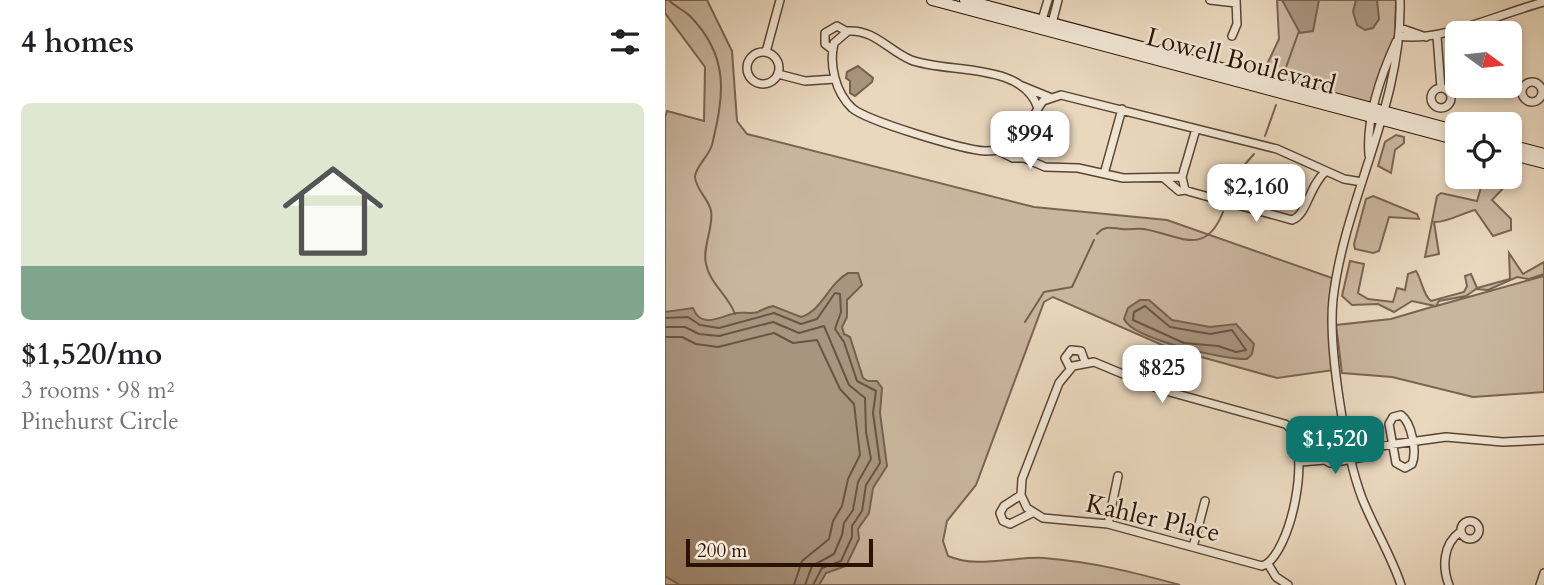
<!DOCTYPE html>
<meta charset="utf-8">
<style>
:root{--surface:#fff;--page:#f2f2f2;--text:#202124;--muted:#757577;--line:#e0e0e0;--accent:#0f766e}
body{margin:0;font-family:Cardo,serif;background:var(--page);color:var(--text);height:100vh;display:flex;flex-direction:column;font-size:26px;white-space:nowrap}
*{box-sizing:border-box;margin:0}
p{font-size:23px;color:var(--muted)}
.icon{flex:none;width:38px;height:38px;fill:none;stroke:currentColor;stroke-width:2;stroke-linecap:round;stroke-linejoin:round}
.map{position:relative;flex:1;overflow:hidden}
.drawer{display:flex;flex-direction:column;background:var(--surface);width:665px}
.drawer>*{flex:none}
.needle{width:46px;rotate:105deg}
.controls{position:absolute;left:780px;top:21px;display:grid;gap:14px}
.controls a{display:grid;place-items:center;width:77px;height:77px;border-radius:10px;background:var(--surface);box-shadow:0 4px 10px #0003;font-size:35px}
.scale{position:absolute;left:21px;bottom:18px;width:187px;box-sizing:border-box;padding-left:7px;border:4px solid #2b1205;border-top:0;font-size:19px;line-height:24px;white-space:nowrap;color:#2b1205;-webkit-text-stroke:5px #f1e6d5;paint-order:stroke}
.price{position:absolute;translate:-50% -60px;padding:0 16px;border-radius:14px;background:#fff;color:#222;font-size:23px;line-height:46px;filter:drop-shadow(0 2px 4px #0008)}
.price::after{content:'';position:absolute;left:50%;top:42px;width:21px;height:16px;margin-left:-10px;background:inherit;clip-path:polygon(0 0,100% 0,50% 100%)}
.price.on{background:var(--accent);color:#fff}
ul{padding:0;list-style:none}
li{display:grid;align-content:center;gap:14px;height:371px;padding:0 21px}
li+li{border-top:2px solid var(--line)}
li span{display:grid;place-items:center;height:217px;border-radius:10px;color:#555}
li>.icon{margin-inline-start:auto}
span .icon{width:126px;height:126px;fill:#fffc;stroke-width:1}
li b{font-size:30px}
h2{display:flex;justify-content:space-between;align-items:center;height:84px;padding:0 21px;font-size:30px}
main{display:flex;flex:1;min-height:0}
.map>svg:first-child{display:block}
.green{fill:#cab69f;stroke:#7a6452;stroke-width:2}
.water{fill:#a9957f;stroke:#77614e;stroke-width:2}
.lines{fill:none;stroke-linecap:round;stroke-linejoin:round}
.shore{stroke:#6a5442;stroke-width:2}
.stream{stroke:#77614e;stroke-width:2}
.minor-casing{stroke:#5b4433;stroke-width:10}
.secondary-casing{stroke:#2b1205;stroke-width:12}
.minor{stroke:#f1e6d5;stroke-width:7}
.secondary{stroke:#f1e6d5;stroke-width:10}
.labels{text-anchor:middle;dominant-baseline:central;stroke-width:5;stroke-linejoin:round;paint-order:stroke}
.street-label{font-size:26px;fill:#2b1205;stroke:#f1e6d5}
</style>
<main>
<section class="drawer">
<h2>4 homes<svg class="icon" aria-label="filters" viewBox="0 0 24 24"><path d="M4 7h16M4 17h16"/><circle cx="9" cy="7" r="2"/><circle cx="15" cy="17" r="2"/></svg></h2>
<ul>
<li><span style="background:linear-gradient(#dfe7d0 75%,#7fa58c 0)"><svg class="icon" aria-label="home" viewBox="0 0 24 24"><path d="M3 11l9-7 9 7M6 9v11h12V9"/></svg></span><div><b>$1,520/mo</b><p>3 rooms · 98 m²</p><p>Pinehurst Circle</p></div></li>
</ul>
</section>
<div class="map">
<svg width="879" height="585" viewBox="0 0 879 585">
<rect width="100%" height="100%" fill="#ead8be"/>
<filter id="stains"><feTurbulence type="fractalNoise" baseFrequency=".00286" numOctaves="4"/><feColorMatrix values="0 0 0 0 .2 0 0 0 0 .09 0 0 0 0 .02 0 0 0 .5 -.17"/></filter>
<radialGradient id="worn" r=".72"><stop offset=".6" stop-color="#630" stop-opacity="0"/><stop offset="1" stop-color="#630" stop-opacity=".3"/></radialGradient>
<path class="green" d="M0,0H42L67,51L72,121L82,134L369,207L502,220L667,278L664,324L669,370L612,378L504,348L388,297L379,302L311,485L282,521L278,541L283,556C313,569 347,556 379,558C428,562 468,572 515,585H0V117L2,111L39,121L40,67L0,13Z
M612,0H731L730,35L708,99L704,103L597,75L614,39Z
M731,135L739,137V143L730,150L726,173L713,166L720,142Z
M819,177L846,180L827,200L846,219V230L828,236L810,210C797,213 782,223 769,222L774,254L760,257L772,196L776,193L812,201Z
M708,196L752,214L754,219L724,217L714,251L708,253L690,249L689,244L701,199Z
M844,253L858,274L879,262V274L864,279L852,277L823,290L811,289L801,296L774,301L771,306L879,276V392L808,397L727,377L677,373L671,325L726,319L770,306L747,301L729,312L713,304L687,305L677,296L685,261L699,264L693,293L703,299L728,302L732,288L740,290L743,274L751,271C757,280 758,295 766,301L799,292L802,286L800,276L806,274L812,288L845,279Z"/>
<path class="water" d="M617,0H654L648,31L635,33Z
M691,0H712L714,19L708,28L700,30L692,25L688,12Z
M193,66L208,78L207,82L190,96L185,93V81L181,78L182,72Z
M183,273H193L197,285L182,300V317L177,327L179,334L185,337L198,378L203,381H212L217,388L215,413L222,466L208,488L204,513L193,529L194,539L181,566L161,573L154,585H15L0,576V312L28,308C36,330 56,316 71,313C78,312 87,314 93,312C99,309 102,307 108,306L136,317C157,311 163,284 183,273Z
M475,300H484L507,320L545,327L571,324L589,344L587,354L582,359C559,360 468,339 459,319L463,308Z"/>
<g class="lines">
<path class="shore" d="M480,306L505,327L545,334L567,330L581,350L571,352L553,346L519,343L468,320L469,312Z
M0,318L23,317L35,325L54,328L109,313L136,324L152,319L170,293L175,294L176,312L170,329L179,342L192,381L211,391L208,413L215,463L201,485L197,511L187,526V537L176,561L157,568L148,585
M0,327H20L34,334L54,336L108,322L134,333L159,326L184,385L200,398L201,432L206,459L193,482L188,510L179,523L177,535L169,554L147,566L140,585
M0,337H17L31,344L53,347L109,333L128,343L152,340L175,389L189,404L195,455L183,479L177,506L168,521L164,539L137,561L129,585"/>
<path class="stream" d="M4,0C10,7 19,10 25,16C65,57 59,95 47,145C44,156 30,167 30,177C31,190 44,199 46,211C49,227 37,247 41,264C45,284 63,295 70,314
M619,73L634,31
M600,136L611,105
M566,191L575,170L589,154
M432,234C440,225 446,228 457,229C464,230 472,228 479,229C514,235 540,258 558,212
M360,322L379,292L407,287L429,240"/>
<g class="minor-casing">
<path id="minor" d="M545,0L571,3
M735,0C738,104 680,197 668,299C663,347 680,453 697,498C709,528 726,555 736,585
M376,23L383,0
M386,27L393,0
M735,28L761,37
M567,36L572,24L571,0
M734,36C775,43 836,13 879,2
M772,36L776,88
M168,50L160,44V33L172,26L181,31
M101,52L115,0
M82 68a16 16 0 1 1 32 0a16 16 0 1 1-32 0Z
M113,74L140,81L170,79
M857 92a10 10 0 1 1 20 0a10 10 0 1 1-20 0Z
M357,86L384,97
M766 98a10 10 0 1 1 20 0a10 10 0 1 1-20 0Z
M373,108C357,61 282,74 246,60C224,51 209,29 183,31L169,43C164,64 170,92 187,108C202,121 299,150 320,151C327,151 335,150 341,147C361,138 366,117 378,101L396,95L612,149L679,179L697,182
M531,129L517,177L520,190L526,192L627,220C643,214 643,187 661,171
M332,150L348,158H359L347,144
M704,155C701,118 716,75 731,42
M359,158L380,167L413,168L458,178L517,177
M439,174L457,109
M500,179L514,191L520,190
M405,368L400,358L406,350L416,351L420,362
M736,415C747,423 752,452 747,464L740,468L731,463L724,424L728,417Z
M660,460L665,453L781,437L838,442L879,440
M635,462L660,460L665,463L705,456L714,448
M356,495L362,508L378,518L443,524L597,566C626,557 650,442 620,424L494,389L429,362L408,366L394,383L357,479L356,495L339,506L335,513L338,521L345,524L367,513
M796 530a9 9 0 1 1 18 0a9 9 0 1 1-18 0Z
M443,524L453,476
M528,547L540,501
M603,564L611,577L623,585
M784,585C777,567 778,544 795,532
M875,585L879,573"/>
</g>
<g class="secondary-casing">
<path id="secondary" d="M267,0L793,140
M300,0L793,131
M845,145L879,154
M845,154L879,163"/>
</g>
<use href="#minor" class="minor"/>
<use href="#secondary" class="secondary"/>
</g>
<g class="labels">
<g class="street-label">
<text transform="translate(576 61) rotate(15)">Lowell Boulevard</text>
<text transform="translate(488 518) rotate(13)">Kahler Place</text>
</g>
</g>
<rect width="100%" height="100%" filter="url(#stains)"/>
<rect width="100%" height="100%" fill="url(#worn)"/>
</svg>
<div class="controls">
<a><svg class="needle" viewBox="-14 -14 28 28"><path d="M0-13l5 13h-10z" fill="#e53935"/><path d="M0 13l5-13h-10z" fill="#757577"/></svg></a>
<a><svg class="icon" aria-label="locate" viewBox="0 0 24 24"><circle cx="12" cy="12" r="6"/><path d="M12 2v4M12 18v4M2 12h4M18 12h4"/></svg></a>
</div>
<div class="scale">200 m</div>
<b class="price" style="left:365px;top:171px">$994</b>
<b class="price" style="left:591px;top:224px">$2,160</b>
<b class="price" style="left:497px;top:405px">$825</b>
<b class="price on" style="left:670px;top:476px">$1,520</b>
</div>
</main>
